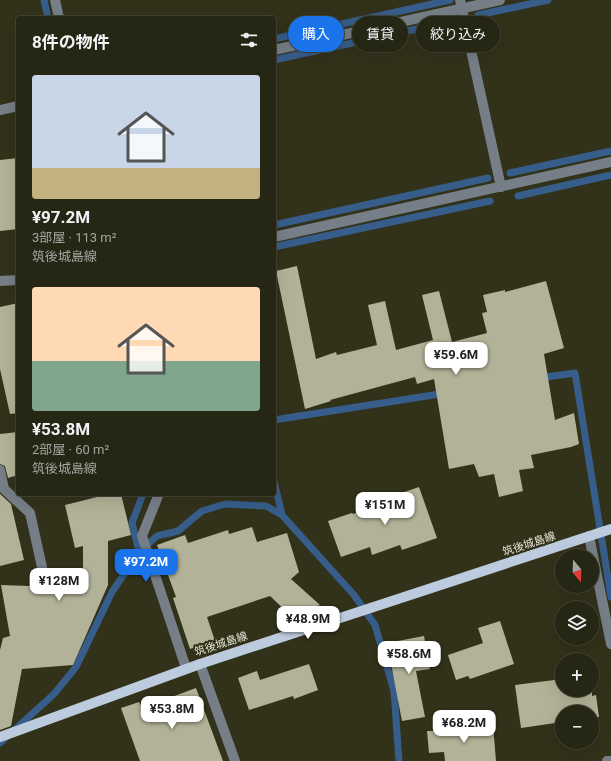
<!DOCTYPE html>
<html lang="ja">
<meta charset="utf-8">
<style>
:root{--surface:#262614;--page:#323222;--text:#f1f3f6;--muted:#a4a5a0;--line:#424334;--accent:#1a73e8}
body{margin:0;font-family:Roboto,"Noto Sans JP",sans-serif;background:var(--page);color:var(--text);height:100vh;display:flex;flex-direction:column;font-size:15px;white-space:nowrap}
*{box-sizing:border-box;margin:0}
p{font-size:13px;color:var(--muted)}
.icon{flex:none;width:22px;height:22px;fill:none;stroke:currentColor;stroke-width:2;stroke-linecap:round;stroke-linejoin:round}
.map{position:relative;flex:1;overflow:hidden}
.panel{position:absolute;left:16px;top:16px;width:260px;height:480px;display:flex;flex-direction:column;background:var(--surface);border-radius:4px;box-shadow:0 4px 16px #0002,0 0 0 1px var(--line)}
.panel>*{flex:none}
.top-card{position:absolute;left:288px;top:16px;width:263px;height:36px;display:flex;gap:8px}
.needle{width:26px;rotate:161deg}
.tools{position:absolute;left:555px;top:549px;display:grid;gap:8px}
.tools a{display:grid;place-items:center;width:44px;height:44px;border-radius:50%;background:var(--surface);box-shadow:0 4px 16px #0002,0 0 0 1px var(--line);font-size:20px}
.price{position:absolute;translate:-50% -34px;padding:0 9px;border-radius:8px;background:#fff;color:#222;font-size:13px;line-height:26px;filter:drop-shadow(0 1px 2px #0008)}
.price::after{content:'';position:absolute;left:50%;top:24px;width:12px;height:9px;margin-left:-6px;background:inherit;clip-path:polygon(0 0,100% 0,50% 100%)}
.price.current{background:var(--accent);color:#fff}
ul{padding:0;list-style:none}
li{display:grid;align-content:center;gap:8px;height:212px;padding:0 16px}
li span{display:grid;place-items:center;height:124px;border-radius:4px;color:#555}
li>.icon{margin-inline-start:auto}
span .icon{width:72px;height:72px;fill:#fffc;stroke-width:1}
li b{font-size:17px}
h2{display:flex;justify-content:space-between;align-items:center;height:48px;padding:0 16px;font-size:17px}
.pill{padding:0 14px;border-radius:18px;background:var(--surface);box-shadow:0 4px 16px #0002,0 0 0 1px var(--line);font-size:14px;line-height:36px}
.pill.current{background:var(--accent);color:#fff}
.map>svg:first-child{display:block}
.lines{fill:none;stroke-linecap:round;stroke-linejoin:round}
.stream{stroke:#375d8a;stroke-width:7}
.building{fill:#b2b298}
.minor{stroke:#767e87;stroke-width:10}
.major{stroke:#bccbde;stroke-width:10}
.labels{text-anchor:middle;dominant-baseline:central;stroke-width:4;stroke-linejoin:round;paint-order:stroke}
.street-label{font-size:11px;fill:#e0e1d3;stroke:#32321b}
</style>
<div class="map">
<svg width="611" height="761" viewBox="0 0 611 761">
<rect width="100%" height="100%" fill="#32321b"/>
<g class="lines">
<path class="stream" d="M44,0L48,18
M478,15L548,0
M274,39L450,0
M274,60L453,21
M510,173L611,151
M518,196L611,175
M274,225L488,178
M274,247L490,201
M539,378L575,373L611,597
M274,420L446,393
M274,481L282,515
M139,552L132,523L143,494
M0,743L54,694L76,667L112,592L139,552L157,536L178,531L202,511L225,504L266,506L282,515L354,595L375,625L394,691L399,761"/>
</g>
<path class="building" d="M18,158V229L0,231V160Z
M297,266L316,359L336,352L337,355L377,345L368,305L385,301L396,350L433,340L422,295L439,291L452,342L487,333L482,313L487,312L483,295L505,290V292L546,281L564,348L544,354L555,420L574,413L579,444L571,447L531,455L534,468L519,470L523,491L499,497L494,474L479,477L474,464L449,469L434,379L417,384L415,377L330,400L331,401L305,409L276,271Z
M18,303V413L10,414L0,369V307Z
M18,432V475L8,478L5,466L0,464V434Z
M419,487L437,538L402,550L400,545L372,555L370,547L341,557L328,521L352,513L353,514L386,502L387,498Z
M0,494L11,504L24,560L0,566Z
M109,494H121L131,535L108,541V585L73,665L22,669L11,726L0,730V650L3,638L10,636L1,585L84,588L83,581V546L75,548L65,505Z
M252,527L257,542L287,533L299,572L291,579L320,605L290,615L270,596L207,617L215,641L190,649L173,598L176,597L157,545L185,535L188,543L228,530L229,534Z
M500,621L514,664L470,679L468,676L456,680L448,655L483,643L478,628Z
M424,636L430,669L416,671L425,717L402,721L387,643Z
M309,664L318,690L294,699L293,696L249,710L238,678L257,671L260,680Z
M562,679V690H592V696L596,695L599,717L592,718V712H562V722L521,728L515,685Z
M196,688L223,761H140L121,708L139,702L142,708Z
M493,725L496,761H445L444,752L429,753L427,731H457L468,727Z"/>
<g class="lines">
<path class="minor" d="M55,0L59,18
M460,0L501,187
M274,50L500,0
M0,110L18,106
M274,237L611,162
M0,281L18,280
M0,470L4,489L30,513L44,576
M158,494V496L142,536L186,668
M589,536L611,644
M200,664L235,761
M607,761H611"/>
<path class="major" d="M0,737L200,664L611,529"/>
</g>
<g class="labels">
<g class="street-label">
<text transform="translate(529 544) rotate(-18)">筑後城島線</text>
<text transform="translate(221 644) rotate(-18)">筑後城島線</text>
</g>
</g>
</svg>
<div class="tools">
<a><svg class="needle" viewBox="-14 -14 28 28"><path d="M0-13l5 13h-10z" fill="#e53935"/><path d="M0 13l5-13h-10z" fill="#a4a5a0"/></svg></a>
<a><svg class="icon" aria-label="layers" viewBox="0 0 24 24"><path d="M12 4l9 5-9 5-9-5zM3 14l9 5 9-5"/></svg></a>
<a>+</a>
<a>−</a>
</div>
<b class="price" style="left:456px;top:376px">¥59.6M</b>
<b class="price" style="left:385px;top:526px">¥151M</b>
<b class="price current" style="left:146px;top:583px">¥97.2M</b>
<b class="price" style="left:59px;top:602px">¥128M</b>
<b class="price" style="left:308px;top:640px">¥48.9M</b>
<b class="price" style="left:409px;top:675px">¥58.6M</b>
<b class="price" style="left:172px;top:730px">¥53.8M</b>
<b class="price" style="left:464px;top:744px">¥68.2M</b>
<div class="top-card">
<a class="pill current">購入</a>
<a class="pill">賃貸</a>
<a class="pill">絞り込み</a>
</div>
<section class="panel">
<h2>8件の物件<svg class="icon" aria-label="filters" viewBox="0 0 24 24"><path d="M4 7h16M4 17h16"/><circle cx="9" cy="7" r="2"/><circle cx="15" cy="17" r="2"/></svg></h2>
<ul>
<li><span style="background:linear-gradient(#c9d6e8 75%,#c2b280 0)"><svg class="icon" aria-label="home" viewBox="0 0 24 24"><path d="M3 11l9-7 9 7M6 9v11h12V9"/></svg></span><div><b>¥97.2M</b><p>3部屋 · 113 m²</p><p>筑後城島線</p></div></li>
<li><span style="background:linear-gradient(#ffd9b3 60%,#7fa58c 0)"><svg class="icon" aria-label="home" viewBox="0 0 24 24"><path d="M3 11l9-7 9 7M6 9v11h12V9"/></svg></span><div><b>¥53.8M</b><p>2部屋 · 60 m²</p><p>筑後城島線</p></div></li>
</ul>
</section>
</div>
